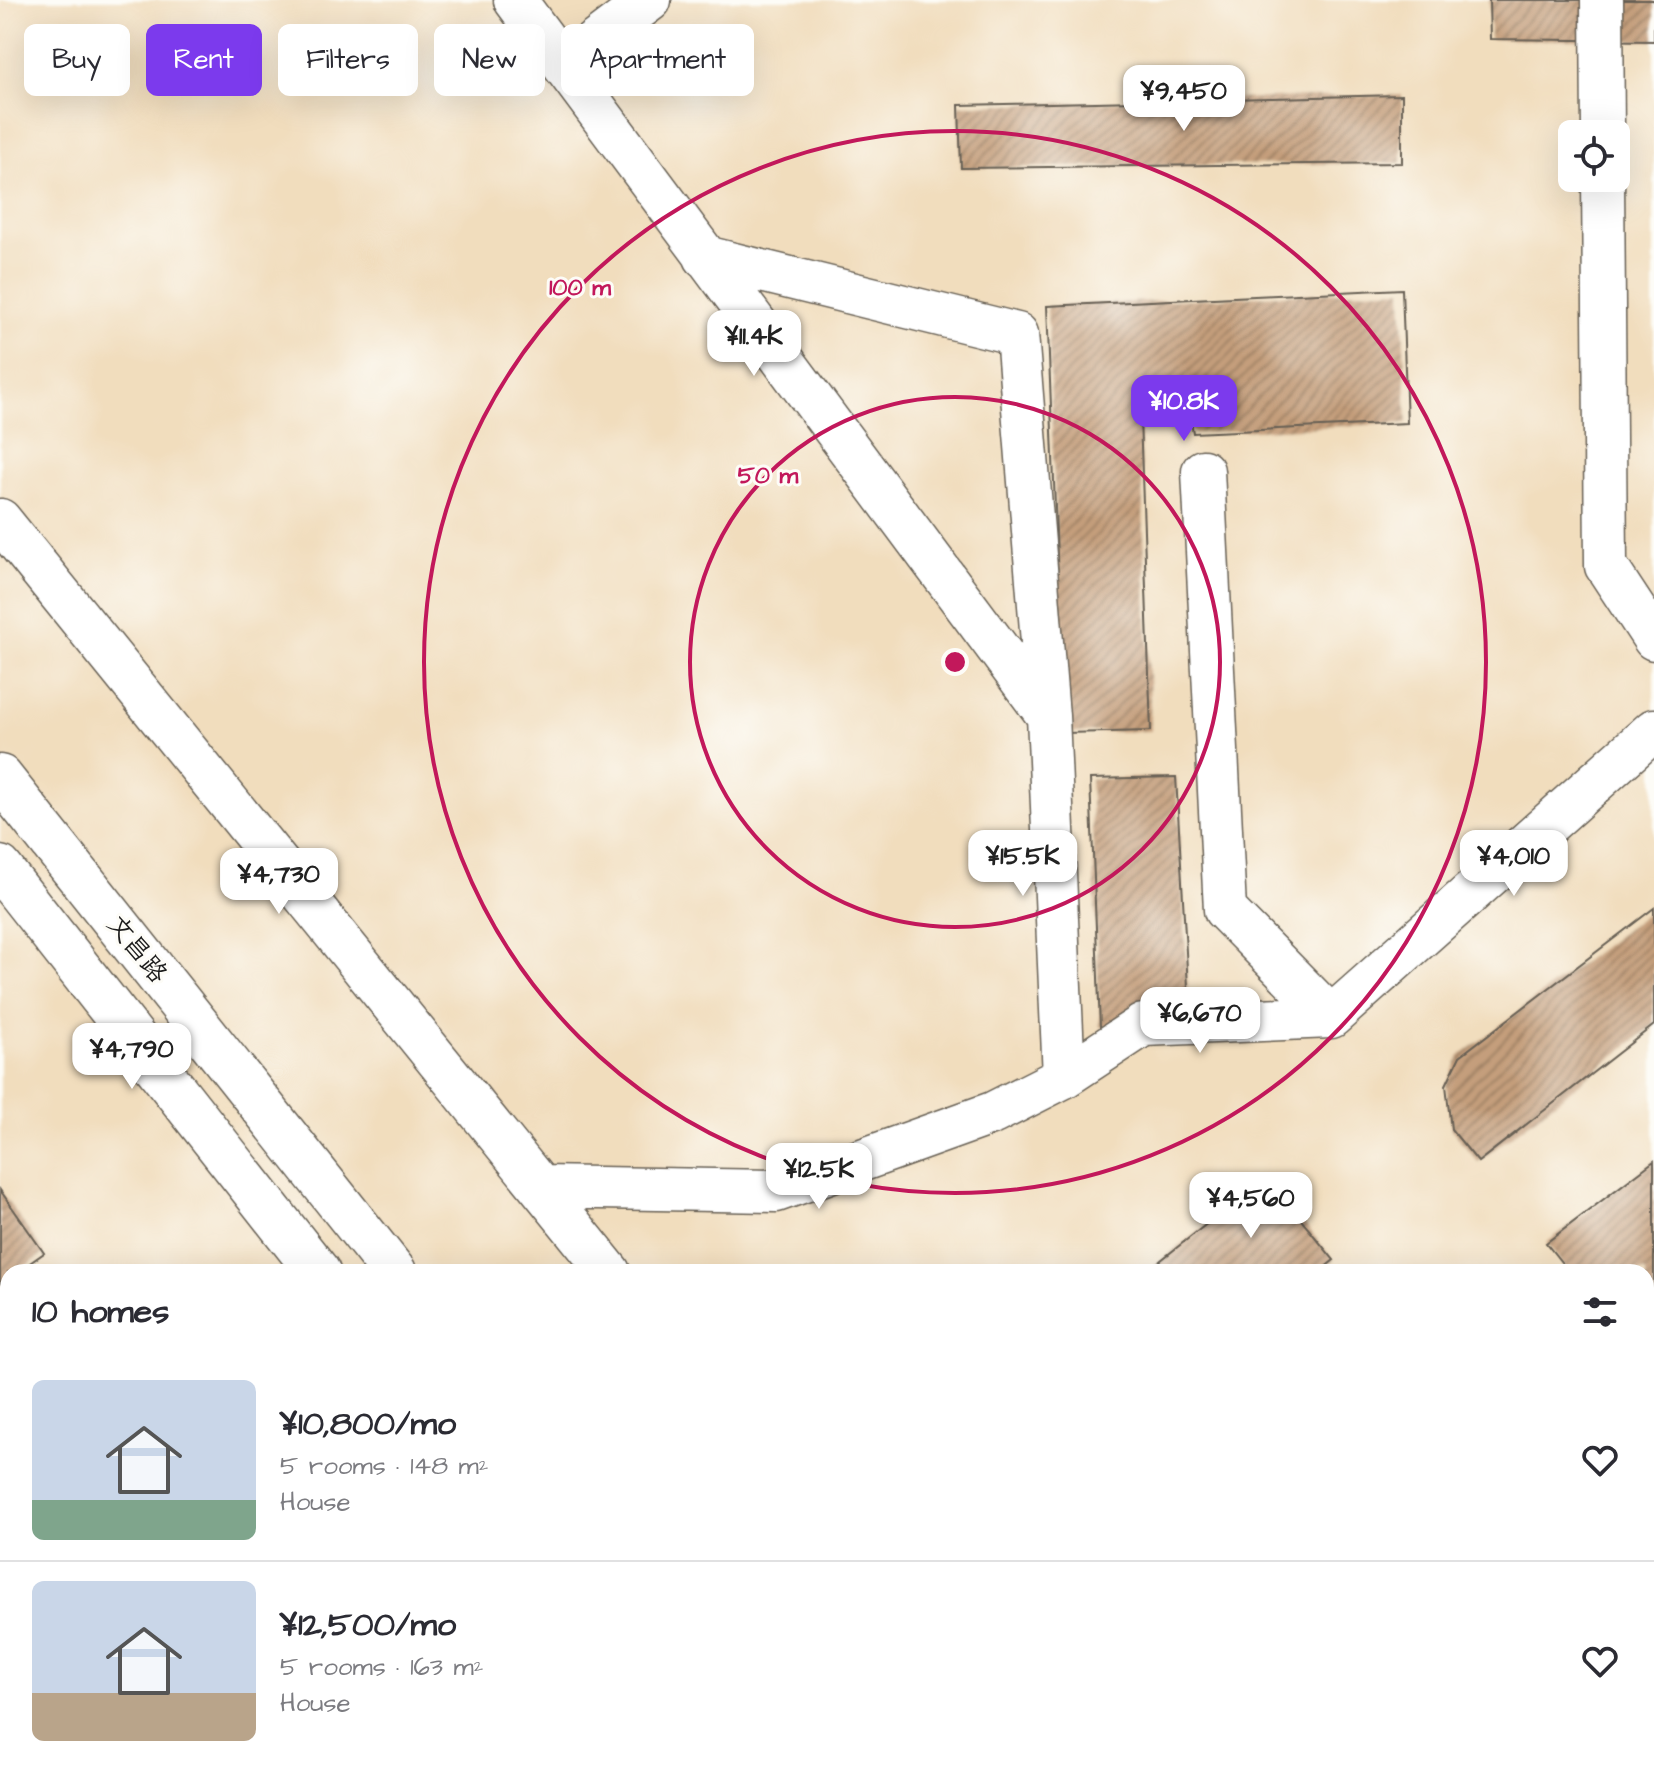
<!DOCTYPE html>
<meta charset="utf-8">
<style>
:root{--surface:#fff;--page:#f7f7f7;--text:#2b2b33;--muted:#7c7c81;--line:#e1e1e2;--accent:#7c3aed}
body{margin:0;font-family:"Architects Daughter","LXGW WenKai TC",sans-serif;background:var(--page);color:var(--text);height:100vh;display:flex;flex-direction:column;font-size:30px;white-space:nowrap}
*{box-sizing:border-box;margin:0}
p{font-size:26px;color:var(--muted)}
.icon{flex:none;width:44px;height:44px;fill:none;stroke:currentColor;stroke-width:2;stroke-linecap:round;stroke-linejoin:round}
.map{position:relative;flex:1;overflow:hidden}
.panel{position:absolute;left:0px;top:1264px;width:1654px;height:514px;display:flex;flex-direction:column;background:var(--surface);border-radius:24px 24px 0 0;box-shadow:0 8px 32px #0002}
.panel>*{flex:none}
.guide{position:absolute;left:24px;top:24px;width:800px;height:72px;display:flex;gap:16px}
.tools{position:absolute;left:1558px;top:120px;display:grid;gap:16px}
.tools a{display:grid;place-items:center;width:72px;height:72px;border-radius:12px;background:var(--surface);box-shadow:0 8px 32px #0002;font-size:40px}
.price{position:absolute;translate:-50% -68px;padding:0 18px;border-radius:16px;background:#fff;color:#222;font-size:26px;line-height:52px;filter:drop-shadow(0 2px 4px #0008)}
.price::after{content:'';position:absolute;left:50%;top:48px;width:24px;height:18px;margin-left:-12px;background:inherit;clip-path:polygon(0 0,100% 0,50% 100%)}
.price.on{background:var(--accent);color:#fff}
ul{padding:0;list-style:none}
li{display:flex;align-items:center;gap:24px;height:200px;padding:0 32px}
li+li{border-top:2px solid var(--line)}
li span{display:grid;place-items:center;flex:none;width:224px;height:160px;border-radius:12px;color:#555}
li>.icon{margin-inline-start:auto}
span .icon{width:96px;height:96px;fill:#fffc;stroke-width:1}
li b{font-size:34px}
h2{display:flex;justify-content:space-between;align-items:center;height:96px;padding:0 32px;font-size:34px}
.pill{padding:0 28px;border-radius:12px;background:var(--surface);box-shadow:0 8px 32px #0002;font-size:28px;line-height:72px}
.pill.on{background:var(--accent);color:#fff}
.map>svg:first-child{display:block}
.building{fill:url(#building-hatch)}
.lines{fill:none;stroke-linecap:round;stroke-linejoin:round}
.minor-casing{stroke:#676054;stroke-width:45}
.major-casing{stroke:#676054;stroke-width:47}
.minor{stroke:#fff;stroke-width:42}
.major{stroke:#fff;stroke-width:44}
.ring{fill:none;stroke:#c2185b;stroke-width:4}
.labels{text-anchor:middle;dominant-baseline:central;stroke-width:6;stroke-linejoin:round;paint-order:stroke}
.street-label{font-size:26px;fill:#1c1c1c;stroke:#fdfcf7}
.centre{fill:#c2185b;stroke:#fdfcf7;stroke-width:4}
.ring-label{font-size:24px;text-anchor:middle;font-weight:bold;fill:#c2185b;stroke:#fdfcf7;stroke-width:6;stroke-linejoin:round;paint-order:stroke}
</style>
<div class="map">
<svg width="1654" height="1777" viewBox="0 0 1654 1777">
<defs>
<pattern id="building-hatch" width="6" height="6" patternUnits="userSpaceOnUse" patternTransform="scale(2)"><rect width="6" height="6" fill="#c49e7b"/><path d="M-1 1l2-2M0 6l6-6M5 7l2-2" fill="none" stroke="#9e8064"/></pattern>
</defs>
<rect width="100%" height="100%" fill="#fdfcf7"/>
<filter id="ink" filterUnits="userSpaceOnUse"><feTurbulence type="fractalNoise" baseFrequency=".0125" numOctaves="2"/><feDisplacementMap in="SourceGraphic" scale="16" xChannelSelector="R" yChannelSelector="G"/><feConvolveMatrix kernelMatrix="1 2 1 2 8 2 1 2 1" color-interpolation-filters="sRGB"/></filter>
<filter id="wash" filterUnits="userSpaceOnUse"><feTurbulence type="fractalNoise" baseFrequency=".006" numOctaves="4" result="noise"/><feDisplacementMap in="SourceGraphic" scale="32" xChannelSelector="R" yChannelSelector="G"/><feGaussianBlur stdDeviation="1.8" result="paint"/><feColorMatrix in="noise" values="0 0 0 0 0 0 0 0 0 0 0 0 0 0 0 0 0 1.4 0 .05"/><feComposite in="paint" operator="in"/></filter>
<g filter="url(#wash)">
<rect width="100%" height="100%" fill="#f1ddbd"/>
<g id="blocks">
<path class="building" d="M1489,0H1654V41L1490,39Z
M1402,95V163L961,168L959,105Z
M1402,289L1407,423L1193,433L1185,387L1139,389L1151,731L1064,733L1047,306Z
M1176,777L1190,1022L1100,1027L1090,779Z
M1654,908V1025L1478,1162L1451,1129L1446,1085L1460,1056Z
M1654,1161V1381L1646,1371V1272H1569L1546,1243Z
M1266,1177L1334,1260L1319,1272H1146Z
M0,1190L44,1253L17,1272H8V1278L0,1284Z
M8,1601V1770H554L560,1777H0V1608Z
M984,1770H1243L1234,1777H989Z"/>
</g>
</g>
<g filter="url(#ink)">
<use href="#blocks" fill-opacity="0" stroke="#676054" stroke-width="2"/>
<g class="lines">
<g class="minor-casing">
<path id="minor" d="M515,0L1048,716
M1602,0L1603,134
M564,65L650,0
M1603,178L1606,566L1654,639
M705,257L1017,334L1048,716L1064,1077
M1203,471L1225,910L1331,1017
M0,520L609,1272
M541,1187L776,1191L993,1113L1064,1077L1143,1025L1331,1017L1654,730
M1646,1600L1654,1594
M1003,1770L1008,1777
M1395,1777L1405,1770"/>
</g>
<g class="major-casing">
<path id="major" d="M0,777L394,1272
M0,868L318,1272
M710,1770L716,1777
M790,1770L796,1777"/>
</g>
<use href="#minor" class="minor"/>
<use href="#major" class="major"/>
</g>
</g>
<g class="ring">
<circle cx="955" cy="662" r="265"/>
<circle cx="955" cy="662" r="531"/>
</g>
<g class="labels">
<g class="street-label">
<text transform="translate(137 949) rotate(51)">文昌路</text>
</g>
</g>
<circle cx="955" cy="662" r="12" class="centre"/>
<g class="ring-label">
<text x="580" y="295">100 m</text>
<text x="768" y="483">50 m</text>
</g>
</svg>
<div class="tools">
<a><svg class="icon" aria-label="locate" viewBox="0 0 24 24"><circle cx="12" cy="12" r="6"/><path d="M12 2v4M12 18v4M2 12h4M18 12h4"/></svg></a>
</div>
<b class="price" style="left:1184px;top:133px">¥9,450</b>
<b class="price" style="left:754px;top:378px">¥11.4K</b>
<b class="price on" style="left:1184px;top:443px">¥10.8K</b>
<b class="price" style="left:1023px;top:898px">¥15.5K</b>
<b class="price" style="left:1514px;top:898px">¥4,010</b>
<b class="price" style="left:279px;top:916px">¥4,730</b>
<b class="price" style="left:1200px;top:1055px">¥6,670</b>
<b class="price" style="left:132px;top:1091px">¥4,790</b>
<b class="price" style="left:819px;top:1211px">¥12.5K</b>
<b class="price" style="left:1251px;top:1240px">¥4,560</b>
<div class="guide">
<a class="pill">Buy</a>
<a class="pill on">Rent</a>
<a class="pill">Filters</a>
<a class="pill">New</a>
<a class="pill">Apartment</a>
</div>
<section class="panel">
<h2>10 homes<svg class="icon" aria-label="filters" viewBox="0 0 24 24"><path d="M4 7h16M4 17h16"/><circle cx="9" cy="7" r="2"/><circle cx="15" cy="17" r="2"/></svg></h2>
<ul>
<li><span style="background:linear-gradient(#c9d6e8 75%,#7fa58c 0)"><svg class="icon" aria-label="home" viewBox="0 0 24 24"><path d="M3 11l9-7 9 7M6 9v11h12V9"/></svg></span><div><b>¥10,800/mo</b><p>5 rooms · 148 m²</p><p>House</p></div><svg class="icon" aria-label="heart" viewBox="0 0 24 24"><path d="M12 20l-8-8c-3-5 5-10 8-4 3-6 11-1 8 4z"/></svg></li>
<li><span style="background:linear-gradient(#c9d6e8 70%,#b9a48a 0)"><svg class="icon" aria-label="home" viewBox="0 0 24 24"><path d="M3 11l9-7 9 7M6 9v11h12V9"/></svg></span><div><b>¥12,500/mo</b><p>5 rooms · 163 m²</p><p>House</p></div><svg class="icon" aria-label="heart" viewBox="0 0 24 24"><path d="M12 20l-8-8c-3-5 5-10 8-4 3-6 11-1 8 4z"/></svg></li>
</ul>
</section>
</div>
